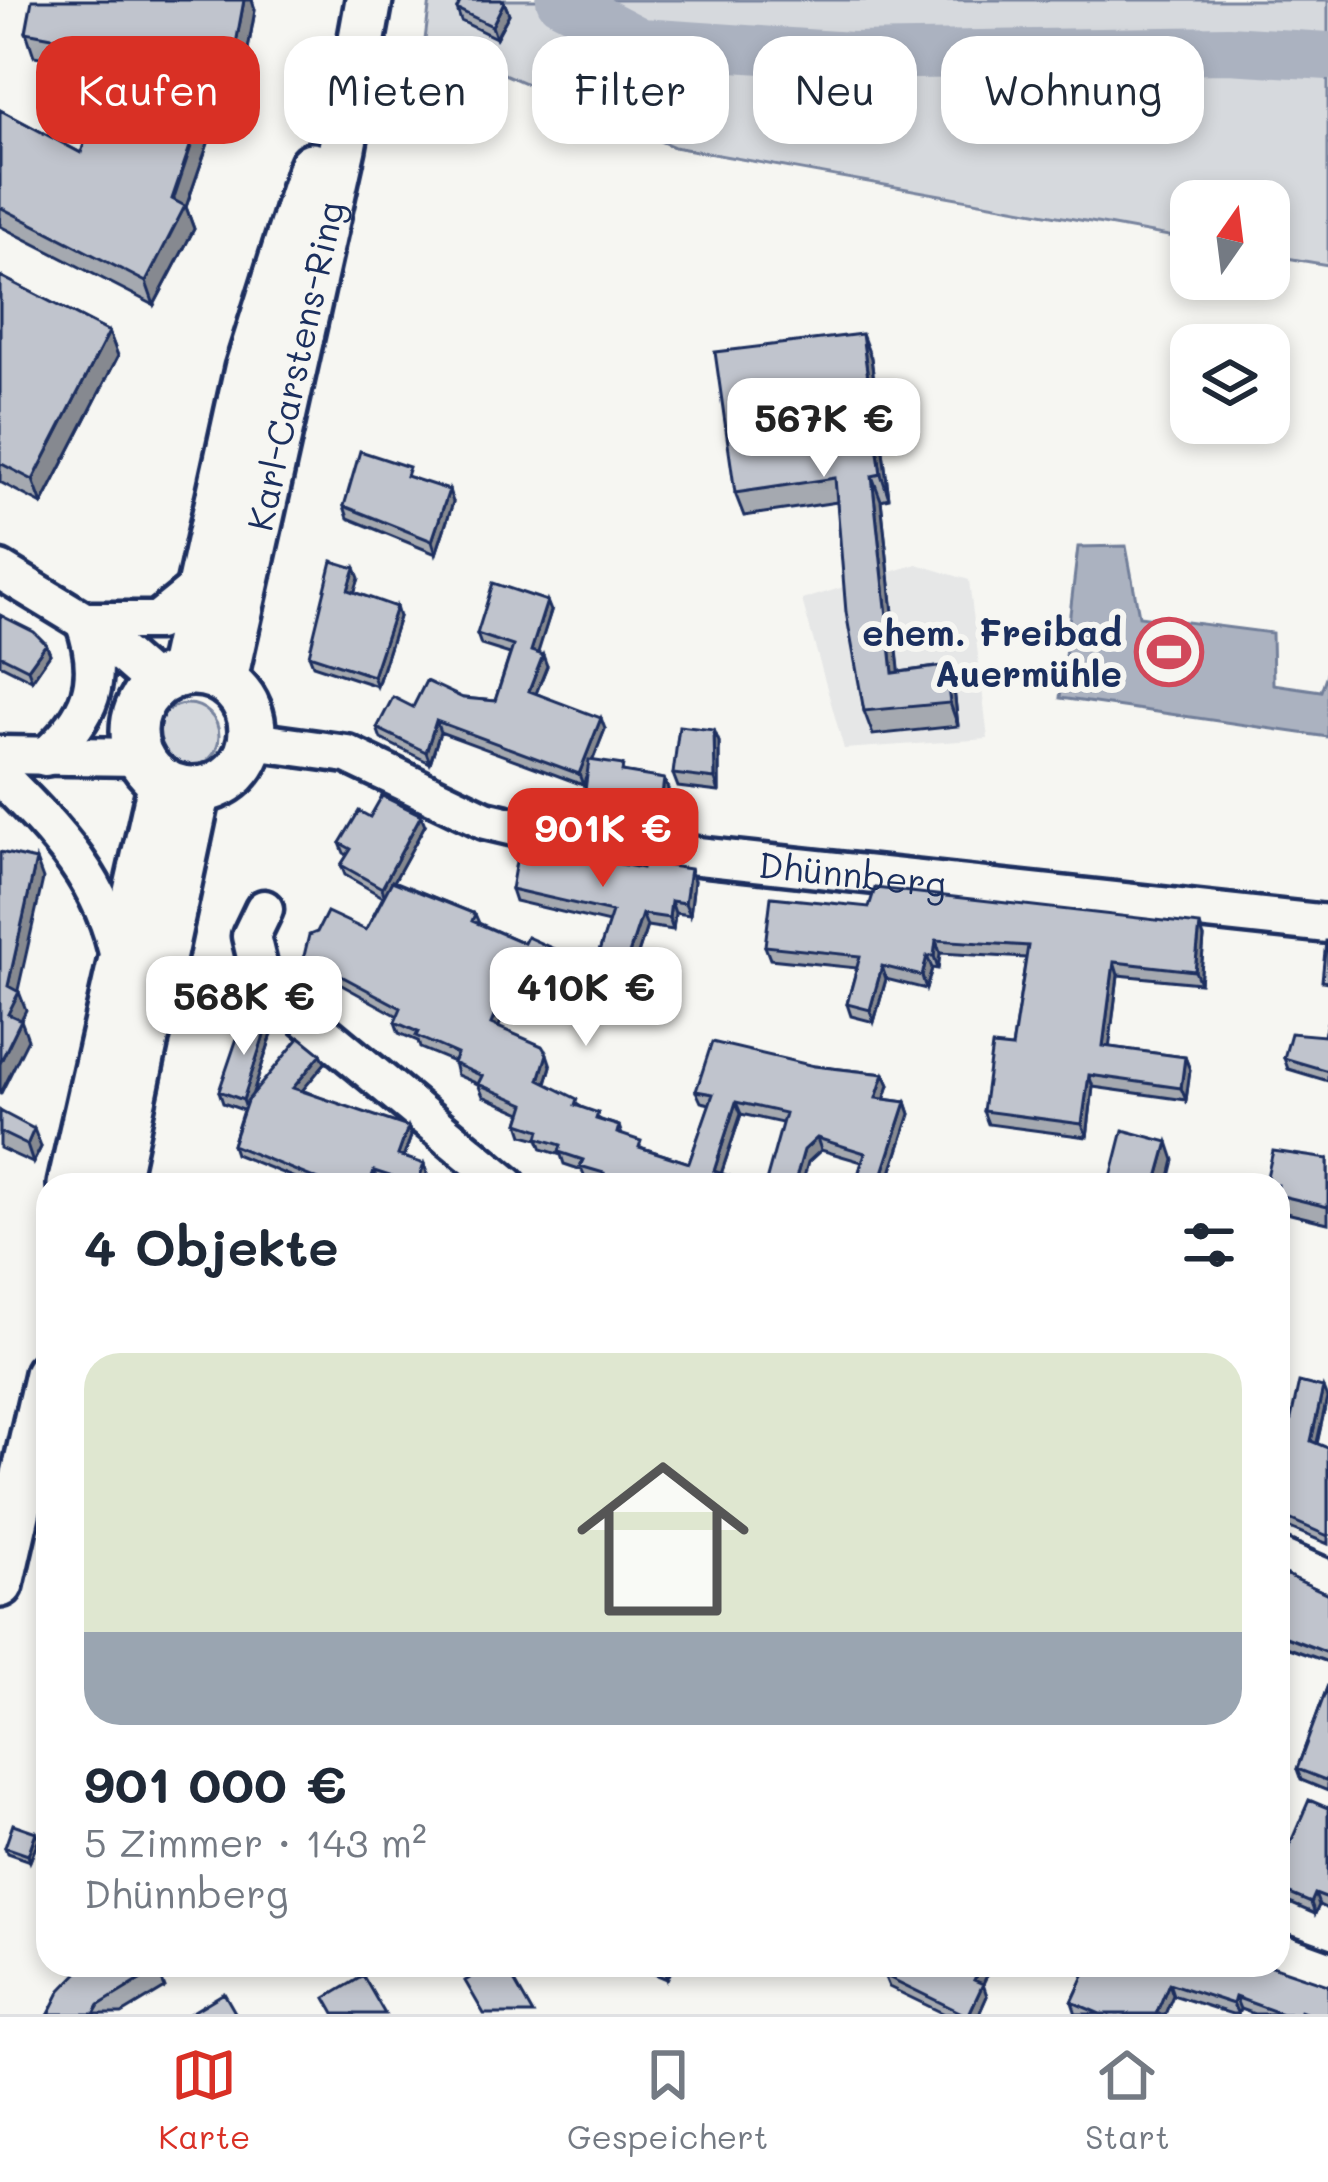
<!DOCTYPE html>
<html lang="de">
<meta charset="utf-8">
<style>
:root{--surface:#fff;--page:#f6f6f7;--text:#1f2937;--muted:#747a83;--line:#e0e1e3;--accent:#d93025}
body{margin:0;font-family:Mali,sans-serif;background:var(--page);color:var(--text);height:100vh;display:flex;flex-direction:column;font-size:45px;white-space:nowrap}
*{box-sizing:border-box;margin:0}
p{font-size:39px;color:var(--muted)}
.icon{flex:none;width:66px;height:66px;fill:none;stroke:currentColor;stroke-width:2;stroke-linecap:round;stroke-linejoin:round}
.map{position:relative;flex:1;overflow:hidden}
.drawer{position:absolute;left:36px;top:1173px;width:1254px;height:804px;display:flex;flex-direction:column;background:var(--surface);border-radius:36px;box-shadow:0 6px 18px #0003}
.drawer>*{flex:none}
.top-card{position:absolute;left:36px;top:36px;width:1257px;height:108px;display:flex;gap:24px}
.needle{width:78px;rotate:14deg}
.tools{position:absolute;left:1170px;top:180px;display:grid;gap:24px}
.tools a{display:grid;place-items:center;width:120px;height:120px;border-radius:24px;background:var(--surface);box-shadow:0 6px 18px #0003;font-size:60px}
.price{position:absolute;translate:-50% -102px;padding:0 27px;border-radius:24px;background:#fff;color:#222;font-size:39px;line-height:78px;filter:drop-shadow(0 3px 6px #0008)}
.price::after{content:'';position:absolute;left:50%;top:72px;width:36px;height:27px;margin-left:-18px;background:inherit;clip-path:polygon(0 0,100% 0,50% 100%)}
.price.current{background:var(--accent);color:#fff}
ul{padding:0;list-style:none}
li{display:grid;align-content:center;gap:24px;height:636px;padding:0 48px}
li+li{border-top:3px solid var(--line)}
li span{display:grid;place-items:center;height:372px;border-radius:36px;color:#555}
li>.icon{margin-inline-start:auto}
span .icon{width:216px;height:216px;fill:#fffc;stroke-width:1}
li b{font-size:51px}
h2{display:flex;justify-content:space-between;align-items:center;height:144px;padding:0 48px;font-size:51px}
.tag{padding:0 42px;border-radius:36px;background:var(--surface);box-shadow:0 6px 18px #0003;font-size:42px;line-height:108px}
.tag.current{background:var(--accent);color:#fff}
.menu{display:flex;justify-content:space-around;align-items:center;height:168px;border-top:3px solid var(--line);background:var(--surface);font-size:33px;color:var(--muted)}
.menu a{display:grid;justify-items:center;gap:6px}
.menu .current{color:var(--accent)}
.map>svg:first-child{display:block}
.built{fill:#e6e7e7}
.green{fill:#d6d9dd;stroke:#78849e;stroke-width:3}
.water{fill:#abb2c0;stroke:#717e99;stroke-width:3}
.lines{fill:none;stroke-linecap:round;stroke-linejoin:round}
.river{stroke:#abb2c0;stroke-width:48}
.minor-casing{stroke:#1b2f5e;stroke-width:45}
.major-casing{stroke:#1b2f5e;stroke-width:54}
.minor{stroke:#f6f6f2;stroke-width:36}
.major{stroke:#f6f6f2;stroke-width:45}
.wall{fill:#a5a9b0;stroke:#1b2f5e;stroke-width:3}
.shaded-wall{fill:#868990;stroke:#1b2f5e;stroke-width:3}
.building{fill:#c0c4cd;stroke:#1b2f5e;stroke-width:3}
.labels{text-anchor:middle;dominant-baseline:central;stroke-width:12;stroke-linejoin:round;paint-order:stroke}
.street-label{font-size:36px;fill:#1b2f5e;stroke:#f6f6f2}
.poi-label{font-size:36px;font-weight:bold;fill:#1b2f5e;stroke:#f6f6f2;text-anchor:end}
</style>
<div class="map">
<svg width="1328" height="2014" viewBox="0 0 1328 2014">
<rect width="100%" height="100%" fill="#f6f6f2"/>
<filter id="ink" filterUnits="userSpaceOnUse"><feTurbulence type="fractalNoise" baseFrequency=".00833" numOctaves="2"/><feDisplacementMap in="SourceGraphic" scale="24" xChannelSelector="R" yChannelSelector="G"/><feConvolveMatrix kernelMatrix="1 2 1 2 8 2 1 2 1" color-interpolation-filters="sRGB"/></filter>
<g filter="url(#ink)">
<path class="built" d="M917,564L969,580L988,739L844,749L802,600Z"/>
<path class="green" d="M430,0H1328V265L1269,255V201H1191V240L674,147L425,40Z
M155 736a32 32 0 1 1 64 0a32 32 0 1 1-64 0Z"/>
<path class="water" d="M1126,546L1139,616L1272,633L1273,684L1321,691L1328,671V737L1060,698L1078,547Z"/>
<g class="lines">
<path class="river" d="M560,0L641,42L851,56L1228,50L1328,56"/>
<g class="minor-casing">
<g id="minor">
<path d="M0,570L84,621L156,684"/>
<path d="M88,621H157L200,586"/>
<path id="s1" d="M252,741L347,754L485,820L587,844L1328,924"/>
<path d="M0,755L140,757"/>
<path d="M45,757C91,717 106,680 84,621"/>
<path d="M0,776C57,833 105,882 120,963"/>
<path d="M262,982L251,936L264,909"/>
<path d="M150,1028C183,992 212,972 262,982L507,1185"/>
<path d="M1278,1557L1328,1579"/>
<path d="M1278,1952L1328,1970"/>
</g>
</g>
<g class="major-casing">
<g id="major">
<circle cx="193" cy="731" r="59"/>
<path d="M181,673L248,369L312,166"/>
<path id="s2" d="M224,679L342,148L369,0"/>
<path d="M71,1185L162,781"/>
<path d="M114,1185L198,790"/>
<path d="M0,1584L48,1374"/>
</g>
</g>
<use href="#minor" class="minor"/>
<use href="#major" class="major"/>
</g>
<path class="wall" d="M244,0H252L255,10L240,94L226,91L186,207L194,229L154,305L0,226V110L81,153L104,87L96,67L34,56L26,32Z
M504,2L509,14L496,38L461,21L457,9Z
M0,276L109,332L118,356L42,504L0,482Z
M871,358L889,498L881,500L899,672L945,666L954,689L958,726L873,735L864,711L837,502L744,516L735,493Z
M413,478L453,502L436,554L348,518L344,506Z
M359,578L354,592L399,617L377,686L313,665L309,655Z
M551,611L537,653L547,666L536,693L605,729L592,761L626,773L664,779L668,789L665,813L588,809L584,798L587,775L583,785L440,732L430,763L381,739L377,728L413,707L463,698L495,701L510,654L481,645L477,634Z
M0,615L46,644L50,654L32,680L0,664Z
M714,730L719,742V792L678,787L673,774Z
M370,817L425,825L394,881L475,914L479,923L524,943L594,967L599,979L591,1000L522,970L498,1027L551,1066L546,1084L601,1120L619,1126L622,1135L643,1148L689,1163L710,1104L701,1102L696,1091L814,1066L884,1074L889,1085L884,1099L906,1102L910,1114L887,1185H855L862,1162L821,1150L808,1162L782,1123L741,1114L721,1174L747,1182L748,1185H604L585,1177L582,1170L564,1164L561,1155L542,1149L538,1139L523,1135L519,1123L522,1113L483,1096L478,1084L457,1075L454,1062L420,1048L418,1041L399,1033L395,1022L398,1016L309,967L304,956L366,930L383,897L345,875L341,865L348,855L344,853L340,843Z
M694,881L690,915L675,913L673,930L647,926L631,975L603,967L598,955L609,923L515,901L511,889Z
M869,907L1204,938L1200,983L1118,975L1109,1047L1185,1057L1190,1070L1186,1100L1093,1087L1087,1137L988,1124L983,1111L1012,1048L1026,958L940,953L938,969L932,968L926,989L886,979L874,1022L851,1016L847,1004L857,968L770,959L765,946Z
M1328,1019V1081L1288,1069L1284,1058L1324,1036Z
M268,1023L272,1034L253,1093L321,1054L325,1063L302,1090L411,1136L404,1157L427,1173L424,1184L427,1185H393L377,1180L375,1185H312L235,1154L232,1145L243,1110L223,1103L219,1091Z
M0,1111L41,1147L33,1163L0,1148Z
M1328,1159V1223L1278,1211V1185Z
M1327,1398L1317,1444L1328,1449V1544L1278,1523V1468L1280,1469Z
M1278,1571L1328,1594V1662L1278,1644Z
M1328,1685V1791L1301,1780L1297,1769Z
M1328,1808V1909L1319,1905L1315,1914L1278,1898V1872Z
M36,1832L39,1838L30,1861L7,1853L5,1847Z
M85,1965H177L160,1975L165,1988L122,2014H49Z
M634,1965H674L667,1979Z
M949,1965H992L982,1984L987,1996L979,2014H945L889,1987L884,1975L948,1967Z
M1058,1965H1269L1328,2014H1254L1240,2009L1238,2014H1232L1173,1995L1165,2014H1076L1072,2002L1085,1974Z"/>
<path class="shaded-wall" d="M244,0H252L255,10L240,94L231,71Z
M504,2L509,14L496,38L492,26Z
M217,68L226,91L186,207L194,229L154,305L146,282Z
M109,332L118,356L42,504L33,480Z
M862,334L871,358L889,498L881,474Z
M872,476L881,500L902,697L893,673Z
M449,490L453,502L436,554L432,541Z
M355,568L359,578L352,600L348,590Z
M547,601L551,611L535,662L531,651Z
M396,607L399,617L377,686L373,676Z
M46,644L50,654L32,680L28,669Z
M543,655L547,666L533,701L529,691Z
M945,666L954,689L958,726L950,703Z
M601,718L605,729L583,785L579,774Z
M436,721L440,732L430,763L426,752Z
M714,730L719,742V792L715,779Z
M664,779L668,789L665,813L661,803Z
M421,815L425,825L385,898L382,888Z
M36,860L43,879L16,999L19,992L26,1010L15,1032L8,1014V986Z
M690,869L694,881L690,915L685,903Z
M671,901L675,913L673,930L669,918Z
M642,914L647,926L631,975L626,963Z
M1200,925L1204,938L1200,983L1195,971Z
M936,940L940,953L938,969L934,956Z
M927,956L932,968L926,989L922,976Z
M518,958L522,970L495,1036L491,1024Z
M1114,962L1118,975L1108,1058L1103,1046Z
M882,966L886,979L874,1022L870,1010Z
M594,967L599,979L591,1000L587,989Z
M21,1020L28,1039L0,1095V1063Z
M268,1023L272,1034L247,1111L243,1100Z
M321,1054L325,1063L297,1097L293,1088Z
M547,1054L551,1066L543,1092L539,1080Z
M1185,1057L1190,1070L1186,1100L1181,1088Z
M884,1074L889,1085L881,1110L876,1098Z
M1089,1075L1093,1087L1087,1137L1082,1124Z
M736,1102L741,1114L718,1183L714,1171Z
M906,1102L910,1114L887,1185H879Z
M408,1127L411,1136L401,1164L398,1155Z
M34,1129L41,1147L33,1163L27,1145Z
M817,1138L821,1150L808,1162L802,1185H794L804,1150Z
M1168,1142L1174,1160L1168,1185H1156Z
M424,1164L427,1173L423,1185H417Z
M374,1171L377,1180L375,1185H369Z
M1323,1388L1327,1398L1315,1451L1311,1441Z
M36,1832L39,1838L30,1861L28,1855Z
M1315,1894L1319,1905L1315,1914L1311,1903Z
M669,1965H674L667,1979L665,1973Z
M982,1965H992L979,1992L974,1980Z
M1169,1983L1173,1995L1165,2014H1156Z
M983,1984L987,1996L979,2014H969Z
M1235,1997L1240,2009L1238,2014L1233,2004Z"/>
<path class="building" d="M32,0H244L231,71L217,68L172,199L185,206L146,282L0,207V110L81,153L110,67L95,64L99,46L26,32Z
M461,0H501L504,2L492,26L457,9Z
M0,276L109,332L33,480L0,463Z
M862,334L881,474L872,476L893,673L945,666L950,703L864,711L846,612L835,478L735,493L715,352Z
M360,451L409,467L406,476L449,490L432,541L344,506Z
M332,561L355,568L348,590L396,607L373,676L309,655Z
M493,583L547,601L531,651L543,655L529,691L601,718L579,774L436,721L426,752L377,728L393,697L413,707L426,681L463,698L495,701L513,646L477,634Z
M0,615L34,632L46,644L28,669L0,655Z
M679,726L714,730L715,779L673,774Z
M589,760L623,765L622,772L664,779L661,803L584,798Z
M382,796L421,815L382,888L341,865L351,849L340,843L359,811L370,817Z
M519,845L642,868L643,862L690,869L685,903L671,901L669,918L642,914L626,963L598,955L612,912L511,889Z
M0,852L36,860L8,986L19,992L8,1014L21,1020L0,1063Z
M392,881L475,914L472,921L524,943L527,937L594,967L587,989L518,958L491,1024L542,1046L547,1054L539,1080L577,1099L575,1105L598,1113L596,1119L619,1126L617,1133L641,1141L639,1147L689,1163L713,1094L696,1091L712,1042L814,1066L884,1074L876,1098L906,1102L879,1185H855L865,1153L817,1138L804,1150L794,1185H765L785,1113L736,1102L714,1171L747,1182L746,1185H688L658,1177L655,1185H619L602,1179L604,1173L580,1166L583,1160L559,1152L561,1145L538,1138L540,1130L519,1123L525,1104L478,1084L482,1076L453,1063L457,1054L416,1036L418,1032L395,1022L401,1008L304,956L309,935L317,932L327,912L366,930Z
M875,888L1200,925L1195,971L1114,962L1103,1046L1185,1057L1181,1088L1089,1075L1082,1124L983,1111L992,1046L1012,1048L1028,946L936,940L934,956H927L922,976L882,966L870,1010L847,1004L860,956L765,946L771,897L869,907Z
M1326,941H1328V982L1322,981Z
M245,1015L268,1023L243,1100L219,1091Z
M1328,1019V1071L1284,1058L1291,1033L1324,1036Z
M300,1037L321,1054L293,1088L408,1127L398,1155L424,1164L418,1182L412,1180L411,1183L374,1171L369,1185H331L232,1145L247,1101Z
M0,1111L34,1129L27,1145L0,1132Z
M1123,1130L1168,1142L1156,1185H1109Z
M1273,1151L1328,1159V1207L1278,1195V1185H1265Z
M1299,1382L1323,1388L1311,1441L1328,1448V1536L1278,1514V1468L1280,1469Z
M1278,1571L1328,1594V1653L1278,1634Z
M1328,1685V1781L1297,1769Z
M1309,1800L1328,1808V1899L1315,1894L1311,1903L1278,1889V1872Z
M13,1824L36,1832L28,1855L5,1847Z
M85,1965H156L158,1969L99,2005L94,2014H49L61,1990Z
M491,1965H505L533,2014H484L465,1981Z
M646,1965H669L665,1973Z
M889,1965H943L948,1967L949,1965H982L974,1980L983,1984L969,2014H964L884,1975Z
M1089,1965H1269L1328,1985V2014H1308L1300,2011L1299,2014H1282L1235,1997L1233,2004L1169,1983L1156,2014H1100L1072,2002Z
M363,1976L385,2014H335L326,1998Z
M224,1993L236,2014H189Z"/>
</g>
<defs>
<g id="stadium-ring" transform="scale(3.45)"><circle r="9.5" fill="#f6f6f2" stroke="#d1495b" stroke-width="1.5"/><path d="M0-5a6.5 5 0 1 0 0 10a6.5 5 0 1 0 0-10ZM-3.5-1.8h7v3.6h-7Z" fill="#d1495b"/></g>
</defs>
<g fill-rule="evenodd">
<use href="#stadium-ring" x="1169" y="652"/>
</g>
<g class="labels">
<g class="street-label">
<text stroke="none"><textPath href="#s2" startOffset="321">Karl-Carstens-Ring</textPath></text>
<text stroke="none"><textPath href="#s1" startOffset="621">Dhünnberg</textPath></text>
</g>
<g class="poi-label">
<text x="1122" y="631">ehem. Freibad<tspan x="1122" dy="41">Auermühle</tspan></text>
</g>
</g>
</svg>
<div class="tools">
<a><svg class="needle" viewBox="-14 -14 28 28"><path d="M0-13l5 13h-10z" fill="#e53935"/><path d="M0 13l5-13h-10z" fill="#747a83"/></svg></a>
<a><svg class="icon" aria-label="layers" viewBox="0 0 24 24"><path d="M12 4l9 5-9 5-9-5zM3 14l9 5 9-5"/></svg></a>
</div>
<b class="price" style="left:824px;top:480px">567K €</b>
<b class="price current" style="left:603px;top:890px">901K €</b>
<b class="price" style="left:586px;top:1049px">410K €</b>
<b class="price" style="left:244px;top:1058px">568K €</b>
<div class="top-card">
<a class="tag current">Kaufen</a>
<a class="tag">Mieten</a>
<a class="tag">Filter</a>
<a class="tag">Neu</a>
<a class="tag">Wohnung</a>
</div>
<section class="drawer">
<h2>4 Objekte<svg class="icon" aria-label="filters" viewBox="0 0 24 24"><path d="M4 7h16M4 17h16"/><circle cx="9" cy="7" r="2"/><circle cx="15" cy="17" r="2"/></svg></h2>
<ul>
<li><span style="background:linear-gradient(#dfe7d0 75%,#9aa5b1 0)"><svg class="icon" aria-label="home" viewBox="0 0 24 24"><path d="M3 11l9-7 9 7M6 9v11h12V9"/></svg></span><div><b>901 000 €</b><p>5 Zimmer · 143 m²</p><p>Dhünnberg</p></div></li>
</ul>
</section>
</div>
<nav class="menu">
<a class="current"><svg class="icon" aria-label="map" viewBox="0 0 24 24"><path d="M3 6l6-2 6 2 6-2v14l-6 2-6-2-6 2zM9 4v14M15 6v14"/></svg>Karte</a>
<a><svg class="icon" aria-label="saved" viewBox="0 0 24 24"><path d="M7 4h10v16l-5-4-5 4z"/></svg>Gespeichert</a>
<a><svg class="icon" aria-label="home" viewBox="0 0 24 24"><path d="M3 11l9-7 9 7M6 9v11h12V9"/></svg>Start</a>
</nav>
